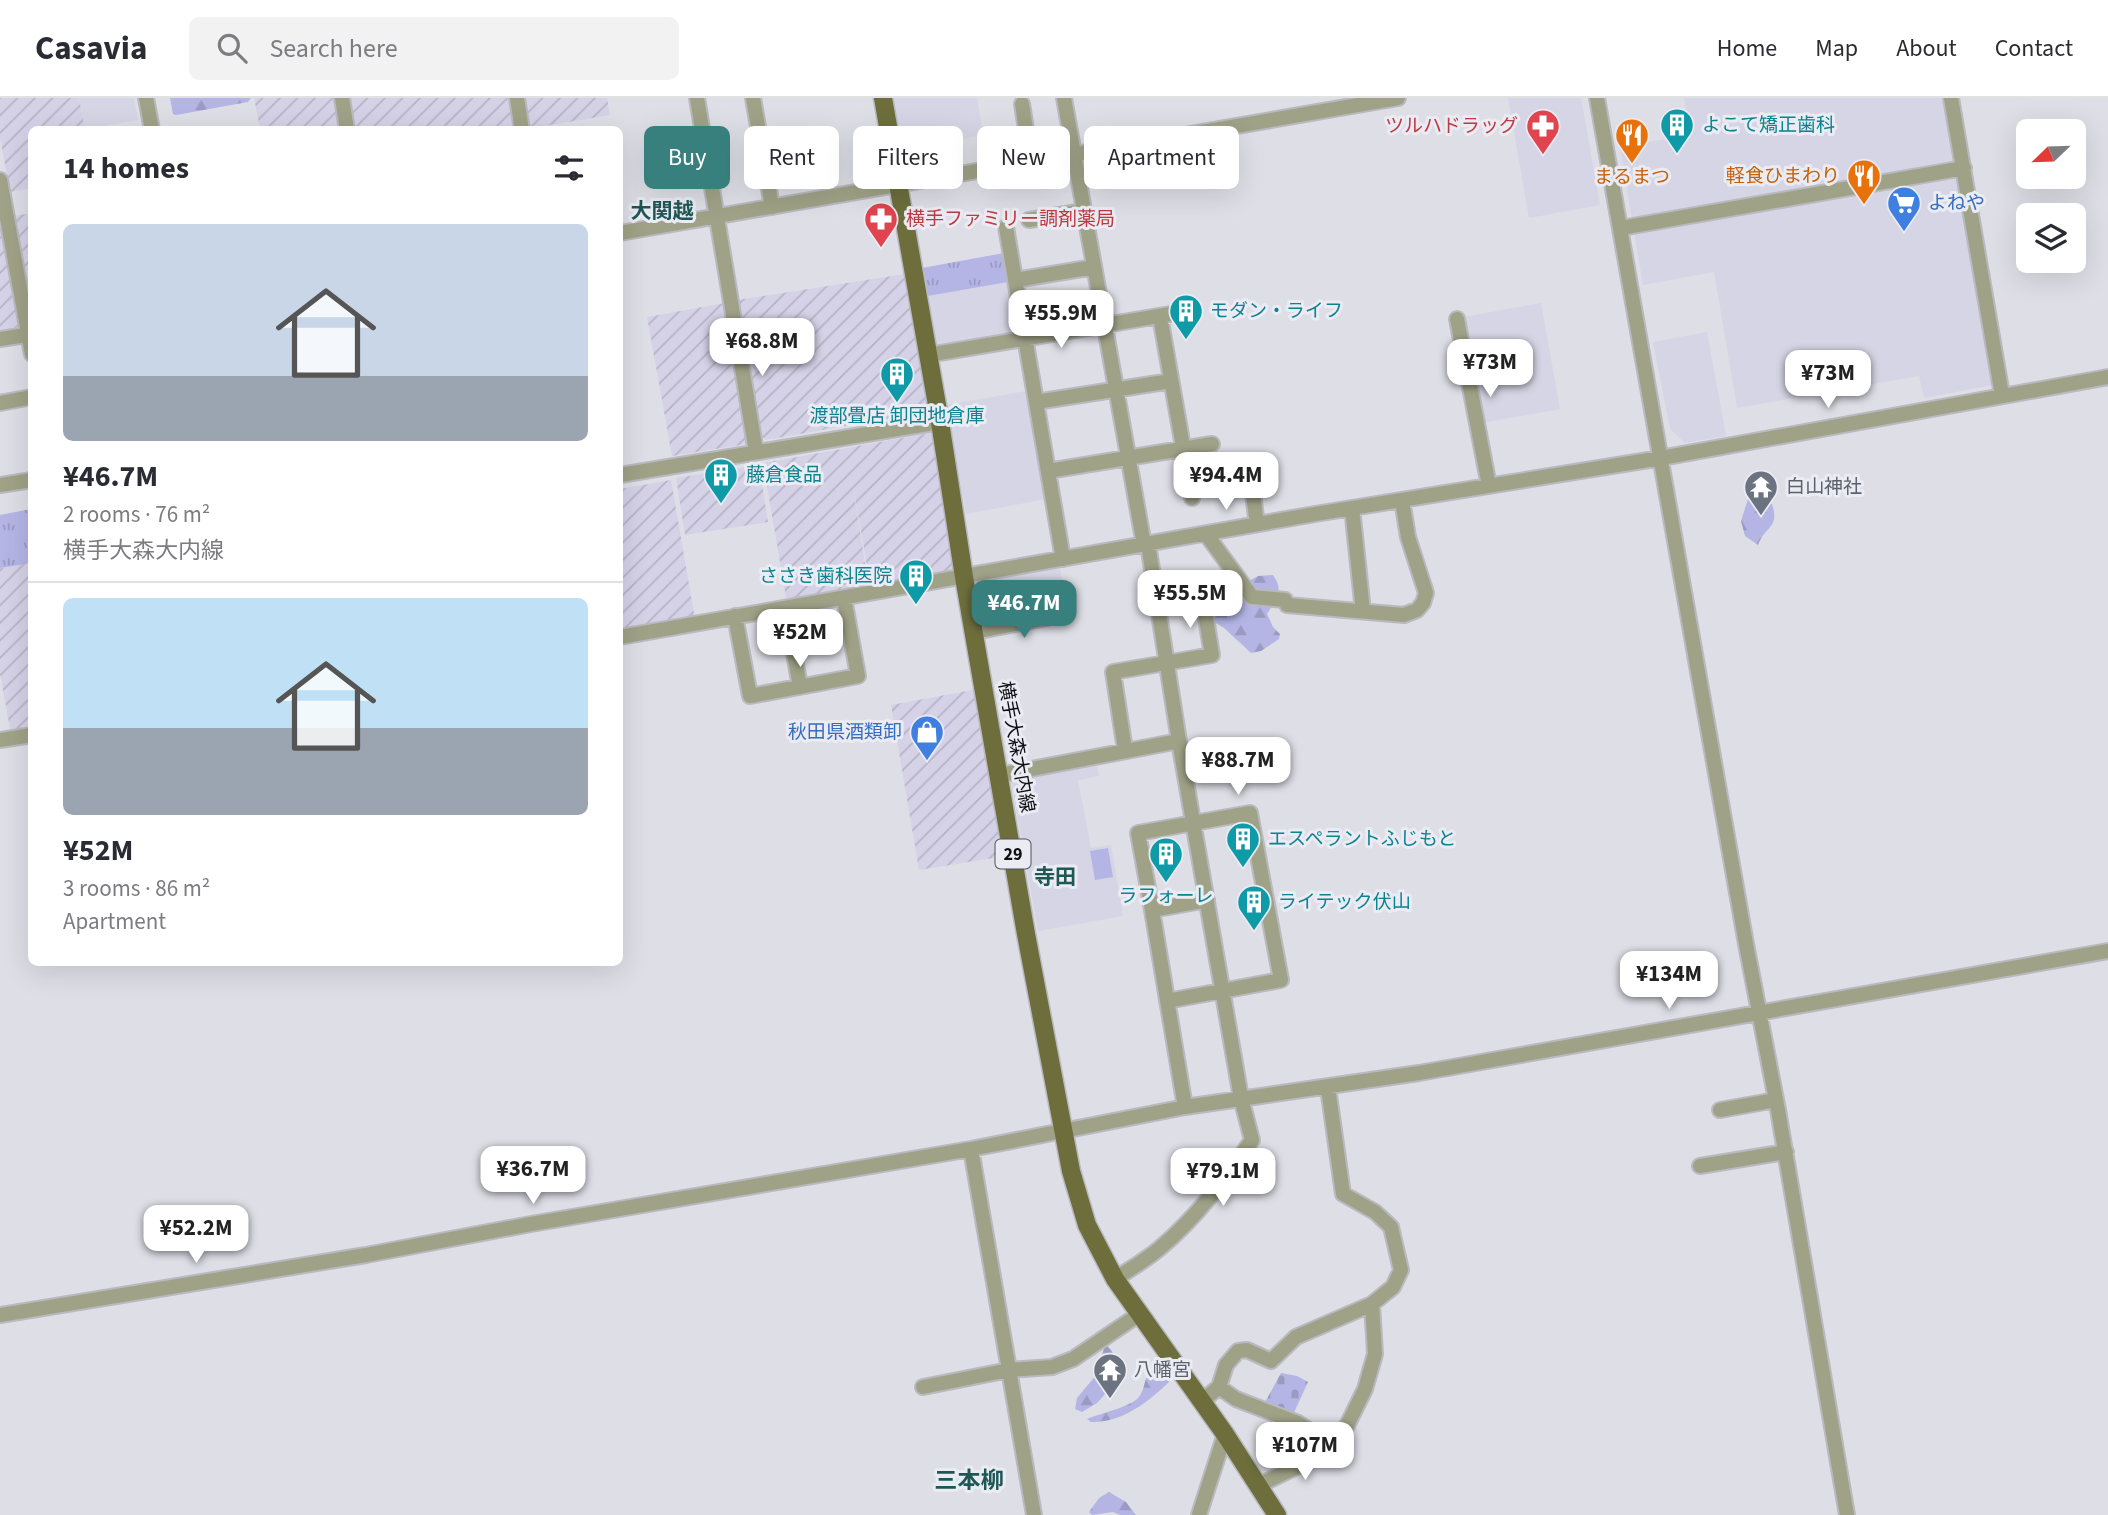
<!DOCTYPE html>
<meta charset="utf-8">
<style>
:root{--surface:#fff;--page:#f2f2f3;--text:#2b2b33;--muted:#7c7c81;--line:#e1e1e2;--accent:#38807d}
body{margin:0;font-family:"Source Sans 3","Noto Sans JP",sans-serif;background:var(--page);color:var(--text);height:100vh;display:flex;flex-direction:column;font-size:26px;white-space:nowrap}
*{box-sizing:border-box;margin:0}
p{font-size:23px;color:var(--muted)}
.icon{flex:none;width:38px;height:38px;fill:none;stroke:currentColor;stroke-width:2;stroke-linecap:round;stroke-linejoin:round}
.map{position:relative;flex:1;overflow:hidden}
.sheet{position:absolute;left:28px;top:28px;width:595px;height:840px;display:flex;flex-direction:column;background:var(--surface);border-radius:10px;box-shadow:0 7px 28px #0002}
.sheet>*{flex:none}
.top-card{position:absolute;left:644px;top:28px;width:665px;height:63px;display:flex;gap:14px}
.needle{width:46px;rotate:247deg}
.buttons{position:absolute;left:2016px;top:21px;display:grid;gap:14px}
.buttons a{display:grid;place-items:center;width:70px;height:70px;border-radius:10px;background:var(--surface);box-shadow:0 7px 28px #0002;font-size:35px}
.price{position:absolute;translate:-50% -60px;padding:0 16px;border-radius:14px;background:#fff;color:#222;font-size:23px;line-height:46px;filter:drop-shadow(0 2px 4px #0008)}
.price::after{content:'';position:absolute;left:50%;top:42px;width:21px;height:16px;margin-left:-10px;background:inherit;clip-path:polygon(0 0,100% 0,50% 100%)}
.price.active{background:var(--accent);color:#fff}
ul{padding:0;list-style:none}
li{display:grid;align-content:center;gap:14px;height:371px;padding:0 35px}
li+li{border-top:2px solid var(--line)}
li span{display:grid;place-items:center;height:217px;border-radius:10px;color:#555}
li>.icon{margin-inline-start:auto}
span .icon{width:126px;height:126px;fill:#fffc;stroke-width:1}
li b{font-size:30px}
h2{display:flex;justify-content:space-between;align-items:center;height:84px;padding:0 35px;font-size:30px}
.chip{padding:0 24px;border-radius:10px;background:var(--surface);box-shadow:0 7px 28px #0002;font-size:24px;line-height:63px}
.chip.active{background:var(--accent);color:#fff}
header{display:flex;align-items:center;gap:42px;box-sizing:border-box;height:98px;padding:0 35px;background:var(--surface);border-bottom:2px solid var(--line)}
header strong{font-size:33px}
nav{display:flex;gap:38px;margin-inline-start:auto;font-size:24px}
.search{width:490px;height:63px;background:var(--page);display:flex;align-items:center;gap:18px;box-sizing:border-box;padding:0 24px;border-radius:10px;color:var(--muted);font-size:26px}
.map>svg:first-child{display:block}
.built{fill:#d5d5e5}
.industrial{fill:url(#industrial-furrows)}
.grass{fill:url(#grass-tufts)}
.forest{fill:url(#forest-firs)}
.cemetery{fill:url(#cemetery-stones)}
.park{fill:#b4b5e5}
.lines{fill:none;stroke-linecap:round;stroke-linejoin:round}
.minor-casing{stroke:#b9b9c0;stroke-width:18}
.major-casing{stroke:#b9b9c0;stroke-width:21}
.minor{stroke:#a0a287;stroke-width:14}
.major{stroke:#6d6e3c;stroke-width:18}
.labels{text-anchor:middle;dominant-baseline:central;stroke-width:6;stroke-linejoin:round;paint-order:stroke}
.shield{fill:#ebebf4;stroke:#515156;stroke-width:2}
.shield-label{font-size:18px;font-weight:bold;fill:#0f0f12}
.culture-label{font-size:19px;fill:#0d838f;stroke:#ebebf4;text-anchor:start}
.health-label{font-size:19px;fill:#be3a42;stroke:#ebebf4;text-anchor:end}
.food-label{font-size:19px;fill:#c56008;stroke:#ebebf4;text-anchor:end}
.shop-label{font-size:19px;fill:#366cbe;stroke:#ebebf4;text-anchor:start}
.worship-label{font-size:19px;fill:#5b616d;stroke:#ebebf4;text-anchor:start}
.street-label{font-size:19px;fill:#0f0f12;stroke:#ebebf4}
.neighbourhood-label{font-size:21px;font-weight:bold;fill:#1d5855;stroke:#ebebf4}
.quarter-label{font-size:23px;font-weight:bold;fill:#1d5855;stroke:#ebebf4}
</style>
<header>
<strong>Casavia</strong>
<div class="search"><svg class="icon" aria-label="search" viewBox="0 0 24 24"><circle cx="10" cy="10" r="6"/><path d="M15 15l6 6"/></svg>Search here</div>
<nav><a>Home</a><a>Map</a><a>About</a><a>Contact</a></nav>
</header>
<div class="map">
<svg width="2108" height="1417" viewBox="0 0 2108 1417">
<defs>
<pattern id="industrial-furrows" width="10" height="10" patternUnits="userSpaceOnUse" patternTransform="scale(1.75)"><rect width="10" height="10" fill="#d5d2e8"/><path d="M-1 1l2-2M0 10L10 0M9 11l2-2" fill="none" stroke="#b6b3c6"/></pattern>
<pattern id="grass-tufts" width="24" height="20" patternUnits="userSpaceOnUse" patternTransform="scale(1.75)"><rect width="24" height="20" fill="#b4b5e5"/><path d="M3 7l-1-3M5 7V3M7 7l1-3M15 17l-1-3M17 17v-4M19 17l1-3" fill="none" stroke="#9a9ac3"/></pattern>
<pattern id="forest-firs" width="22" height="20" patternUnits="userSpaceOnUse" patternTransform="scale(1.75)"><rect width="22" height="20" fill="#b4b5e5"/><path d="M5 1l3.5 6h-7zM16 11l3.5 6h-7z" fill="#9a9ac3"/></pattern>
<pattern id="cemetery-stones" width="16" height="16" patternUnits="userSpaceOnUse" patternTransform="scale(1.75)"><rect width="16" height="16" fill="#b4b5e5"/><path d="M2 7V4a2 2 0 0 1 4 0v3zM10 15v-3a2 2 0 0 1 4 0v3z" fill="#9a9ac3"/></pattern>
</defs>
<rect width="100%" height="100%" fill="#dedee6"/>
<path class="built" d="M79,0H134L138,22L85,31Z
M893,0H977L983,37L940,45L944,73L906,79Z
M1508,0H1581L1600,107L1529,120Z
M1684,0H1943L1993,287L1924,300L1919,278L1737,310L1714,174L1643,187L1620,49L1690,37Z
M1008,184L1018,236L941,249L936,247L928,198Z
M1541,205L1560,311L1482,325L1463,219Z
M1707,234L1726,338L1685,345L1670,331L1653,244Z
M1026,293L1046,401L966,416L946,307Z
M1059,466L1068,512L985,528L976,482Z
M1096,661L1099,678L1078,682L1091,750L1111,747L1123,818L1038,833L1010,677Z"/>
<path class="industrial" d="M0,0H79L85,31L32,32L31,90L10,94L0,40Z
M254,0H337L343,31H260Z
M346,0H512L517,31H352Z
M520,0H607L610,17L526,31Z
M31,115V221L14,118Z
M2,125L21,231L0,235V126Z
M905,176L930,313L766,342L761,338L737,202Z
M725,205L749,340L746,346L672,358L647,219Z
M930,335L933,338L956,473L871,490L852,383L869,490L787,505L763,365Z
M759,367L768,424L685,437L676,380Z
M671,382L695,521L620,533V391Z
M31,465V633L11,636L0,576V470Z
M978,591L1006,758L919,772L891,607Z"/>
<path class="grass" d="M1004,155L1008,184L928,198L922,170Z
M31,411V465L0,470V417Z"/>
<path class="forest" d="M170,0H251L248,4L176,17L173,16Z
M1756,398L1772,406C1780,430 1765,428 1758,447L1745,438L1741,423L1748,401Z
M1273,477C1285,493 1275,503 1267,516L1273,529L1280,536L1279,541L1261,553L1251,555L1224,530L1209,521C1208,504 1205,492 1224,485L1236,490L1258,478Z
M1107,1248C1119,1258 1116,1269 1117,1283L1097,1305L1082,1314L1075,1311L1077,1300L1097,1276L1104,1250Z
M1162,1271L1168,1277L1169,1284C1148,1304 1122,1325 1091,1324L1087,1321C1101,1315 1131,1309 1139,1299C1149,1285 1139,1277 1162,1271Z
M1109,1394L1126,1404L1136,1417H1120L1113,1414L1092,1417L1089,1414L1099,1400Z"/>
<path class="cemetery" d="M1281,1275L1297,1278L1308,1284L1292,1319L1263,1308Z"/>
<path class="park" d="M1108,750L1113,779L1095,782L1090,753Z"/>
<g class="lines">
<g class="minor-casing">
<path id="minor" d="M146,0L152,32
M342,0L347,32
M517,0L522,32
M697,0L756,354
M753,0L772,109
M1064,0L1144,447
M1597,0L1746,846L1778,1012L1847,1417
M1951,0L2002,297
M1022,6L1031,63
M0,82L32,256
M1029,122L1084,113
M1006,129L1063,461
M1621,130L1964,70
M620,135L1398,0
M1015,182L1094,169
M1160,218L1192,400
M1457,221L1489,388
M0,241L32,236
M928,257L1188,213
M1036,304L1171,283
M0,305L32,299
M1048,373L1212,346
M1250,374L1257,426
M620,377L940,324
M0,387L32,382
M1352,410L1363,513
M1206,436L1252,499L1285,502L1287,507L1404,517L1417,512L1423,505L1426,495L1408,439L1402,402
M786,510L800,589
M735,518L750,598L858,578L844,500
M974,534L1066,516
M620,539L1315,416L1661,360L2108,279
M0,642L32,637
M1125,652L1113,574L1212,557L1203,502L1158,509
M1000,677L1179,643
M1152,812L1185,1009
M1167,903L1281,882L1250,715L1138,735L1152,812L1207,802
M1720,1012L1776,1002
M971,1051L1034,1417
M1700,1068L1786,1054
M1115,1181C1130,1171 1146,1162 1160,1150C1197,1119 1225,1081 1252,1042L1241,1000L1179,643L1148,446
M0,1217L366,1157L531,1126L971,1051L1185,1009L1419,975L2108,853
M923,1289L1009,1272L1052,1269L1073,1261L1138,1217
M1219,1289L1236,1301L1298,1325L1336,1350
M1201,1304L1219,1289L1226,1267L1238,1253L1247,1252L1271,1263L1296,1239L1372,1206
M1259,1387L1336,1350L1365,1291L1375,1256L1372,1206L1393,1189L1401,1172L1391,1129L1375,1114L1343,1096L1328,990
M1199,1417L1225,1336"/>
</g>
<g class="major-casing">
<path id="major" d="M883,0L940,324L964,479L1026,836L1071,1073L1087,1127L1115,1181L1225,1336L1277,1417"/>
</g>
<use href="#minor" class="minor"/>
<use href="#major" class="major"/>
</g>
<defs>
<g id="building-pin" transform="scale(1.75)"><path d="M0 17L-7.5 6A9.5 9.5 0 1 1 7.5 6Z" fill="#0f9aa8" stroke="#ebebf4"/><path d="M-4-6H4V6H1V3H-1V6H-4ZM-2.5-4.3h1.7v1.8h-1.7ZM.8-4.3h1.7v1.8H.8ZM-2.5-1h1.7V.8h-1.7ZM.8-1h1.7V.8H.8Z" fill="#fff"/></g>
<g id="pharmacy-pin" transform="scale(1.75)"><path d="M0 17L-7.5 6A9.5 9.5 0 1 1 7.5 6Z" fill="#e0444e" stroke="#ebebf4"/><path d="M-2-6h4v4h4v4h-4v4h-4v-4h-4v-4h4Z" fill="#fff"/></g>
<g id="restaurant-pin" transform="scale(1.75)"><path d="M0 17L-7.5 6A9.5 9.5 0 1 1 7.5 6Z" fill="#e8710a" stroke="#ebebf4"/><path d="M-5-6h1v4h1v-4h1v4h1v-4h1v5L-1.5 .5V6h-2V.5L-5-1ZM5-6V6H3V1.5H1.5Q1.5-4 5-6Z" fill="#fff"/></g>
<g id="supermarket-pin" transform="scale(1.75)"><path d="M0 17L-7.5 6A9.5 9.5 0 1 1 7.5 6Z" fill="#3f7fe0" stroke="#ebebf4"/><path d="M-6-5.5h2.5l.6 2H6L4.5 2H-2.5L-4.4-4H-6ZM-1.5 3.2a1.3 1.3 0 1 0 .1 0ZM3 3.2a1.3 1.3 0 1 0 .1 0Z" fill="#fff"/></g>
<g id="temple-pin" transform="scale(1.75)"><path d="M0 17L-7.5 6A9.5 9.5 0 1 1 7.5 6Z" fill="#6b7280" stroke="#ebebf4"/><path d="M0-6L5-2H3V0L6.5 2.5H4V6H1.5V3h-3V6H-4V2.5H-6.5L-3 0V-2H-5Z" fill="#fff"/></g>
<g id="shop-pin" transform="scale(1.75)"><path d="M0 17L-7.5 6A9.5 9.5 0 1 1 7.5 6Z" fill="#3f7fe0" stroke="#ebebf4"/><path d="M-5-2.5h2.3a2.7 3.5 0 0 1 5.4 0H5L5.5 6h-11ZM-1.5-2.5h3a1.5 2.3 0 0 0-3 0Z" fill="#fff"/></g>
</defs>
<g fill-rule="evenodd">
<use href="#building-pin" x="1677" y="27"/>
<use href="#pharmacy-pin" x="1543" y="28"/>
<use href="#restaurant-pin" x="1632" y="37"/>
<use href="#restaurant-pin" x="1864" y="78"/>
<use href="#supermarket-pin" x="1904" y="105"/>
<use href="#pharmacy-pin" x="881" y="121"/>
<use href="#building-pin" x="1186" y="213"/>
<use href="#building-pin" x="897" y="276"/>
<use href="#building-pin" x="721" y="377"/>
<use href="#temple-pin" x="1761" y="389"/>
<use href="#building-pin" x="916" y="478"/>
<use href="#shop-pin" x="927" y="634"/>
<use href="#building-pin" x="1243" y="741"/>
<use href="#building-pin" x="1166" y="756"/>
<use href="#building-pin" x="1254" y="804"/>
<use href="#temple-pin" x="1110" y="1272"/>
</g>
<g class="labels">
<rect class="shield" x="995.5" y="741.5" width="35" height="29" rx="5"/>
<g class="shield-label">
<text x="1013" y="756">29</text>
</g>
<g class="culture-label">
<text x="1702" y="27">よこて矯正歯科</text>
<text x="1210" y="213">モダン・ライフ</text>
<text x="897" y="318" text-anchor="middle">渡部畳店 卸団地倉庫</text>
<text x="746" y="377">藤倉食品</text>
<text x="892" y="478" text-anchor="end">ささき歯科医院</text>
<text x="1268" y="741">エスペラントふじもと</text>
<text x="1166" y="798" text-anchor="middle">ラフォーレ</text>
<text x="1278" y="804">ライテック伏山</text>
</g>
<g class="health-label">
<text x="1518" y="28">ツルハドラッグ</text>
<text x="906" y="121" text-anchor="start">横手ファミリー調剤薬局</text>
</g>
<g class="food-label">
<text x="1840" y="78">軽食ひまわり</text>
<text x="1632" y="79" text-anchor="middle">まるまつ</text>
</g>
<g class="shop-label">
<text x="1928" y="105">よねや</text>
<text x="902" y="634" text-anchor="end">秋田県酒類卸</text>
</g>
<g class="worship-label">
<text x="1786" y="389">白山神社</text>
<text x="1134" y="1272">八幡宮</text>
</g>
<g class="street-label">
<text transform="translate(1016 649) rotate(80)">横手大森大内線</text>
</g>
<g class="neighbourhood-label">
<text x="662" y="113">大関越</text>
<text x="1055" y="779">寺田</text>
</g>
<g class="quarter-label">
<text x="969" y="1382">三本柳</text>
</g>
</g>
</svg>
<div class="buttons">
<a><svg class="needle" viewBox="-14 -14 28 28"><path d="M0-13l5 13h-10z" fill="#e53935"/><path d="M0 13l5-13h-10z" fill="#7c7c81"/></svg></a>
<a><svg class="icon" aria-label="layers" viewBox="0 0 24 24"><path d="M12 4l9 5-9 5-9-5zM3 14l9 5 9-5"/></svg></a>
</div>
<b class="price" style="left:1061px;top:252px">¥55.9M</b>
<b class="price" style="left:762px;top:280px">¥68.8M</b>
<b class="price" style="left:1490px;top:301px">¥73M</b>
<b class="price" style="left:1828px;top:312px">¥73M</b>
<b class="price" style="left:1226px;top:414px">¥94.4M</b>
<b class="price" style="left:1190px;top:532px">¥55.5M</b>
<b class="price active" style="left:1024px;top:542px">¥46.7M</b>
<b class="price" style="left:800px;top:571px">¥52M</b>
<b class="price" style="left:1238px;top:699px">¥88.7M</b>
<b class="price" style="left:1669px;top:913px">¥134M</b>
<b class="price" style="left:533px;top:1108px">¥36.7M</b>
<b class="price" style="left:1223px;top:1110px">¥79.1M</b>
<b class="price" style="left:196px;top:1167px">¥52.2M</b>
<b class="price" style="left:1305px;top:1384px">¥107M</b>
<div class="top-card">
<a class="chip active">Buy</a>
<a class="chip">Rent</a>
<a class="chip">Filters</a>
<a class="chip">New</a>
<a class="chip">Apartment</a>
</div>
<section class="sheet">
<h2>14 homes<svg class="icon" aria-label="filters" viewBox="0 0 24 24"><path d="M4 7h16M4 17h16"/><circle cx="9" cy="7" r="2"/><circle cx="15" cy="17" r="2"/></svg></h2>
<ul>
<li><span style="background:linear-gradient(#c9d6e8 70%,#9aa5b1 0)"><svg class="icon" aria-label="home" viewBox="0 0 24 24"><path d="M3 11l9-7 9 7M6 9v11h12V9"/></svg></span><div><b>¥46.7M</b><p>2 rooms · 76 m²</p><p>横手大森大内線</p></div></li>
<li><span style="background:linear-gradient(#bfe0f5 60%,#9aa5b1 0)"><svg class="icon" aria-label="home" viewBox="0 0 24 24"><path d="M3 11l9-7 9 7M6 9v11h12V9"/></svg></span><div><b>¥52M</b><p>3 rooms · 86 m²</p><p>Apartment</p></div></li>
</ul>
</section>
</div>
